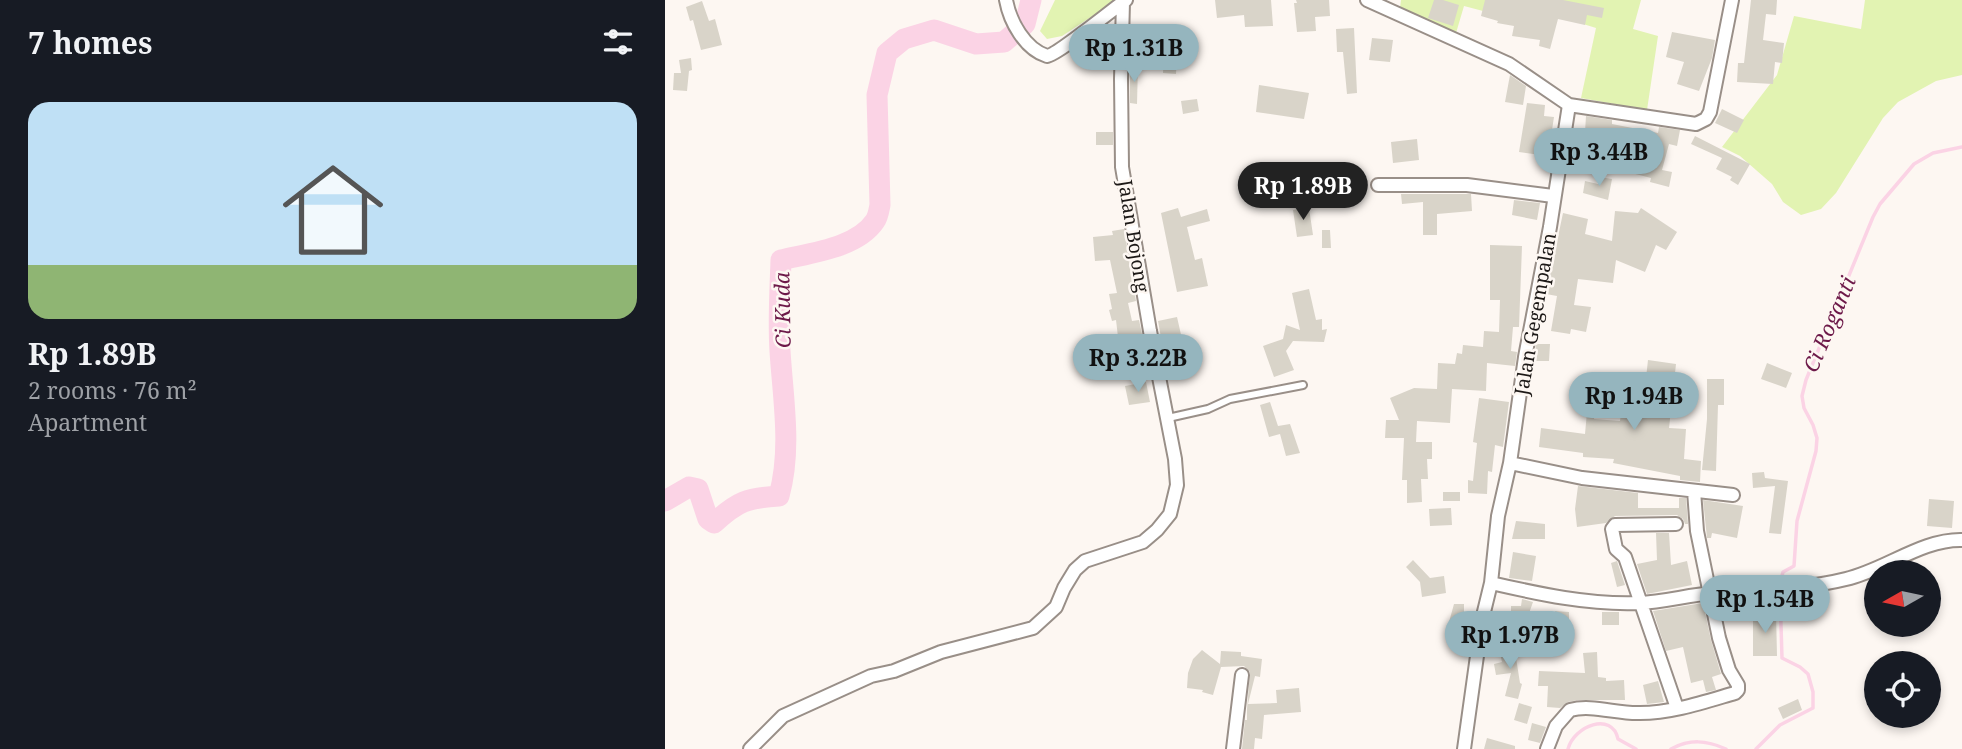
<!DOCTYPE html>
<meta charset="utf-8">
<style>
:root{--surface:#171b24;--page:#242831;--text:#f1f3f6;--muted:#9ea1a6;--accent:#95b5be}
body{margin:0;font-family:"Noto Serif",serif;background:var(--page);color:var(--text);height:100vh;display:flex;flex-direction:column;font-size:26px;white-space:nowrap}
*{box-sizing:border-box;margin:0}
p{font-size:23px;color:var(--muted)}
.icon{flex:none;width:38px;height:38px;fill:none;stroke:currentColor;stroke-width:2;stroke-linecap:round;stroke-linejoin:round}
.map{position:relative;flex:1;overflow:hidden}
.side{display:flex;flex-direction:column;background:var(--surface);width:665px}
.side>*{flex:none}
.needle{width:46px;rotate:261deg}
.buttons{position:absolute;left:1199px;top:560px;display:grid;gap:14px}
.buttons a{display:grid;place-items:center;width:77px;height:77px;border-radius:50%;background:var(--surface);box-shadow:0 4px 10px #0003;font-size:35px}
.price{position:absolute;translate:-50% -60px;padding:0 16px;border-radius:24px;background:var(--accent);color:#111;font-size:23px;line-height:46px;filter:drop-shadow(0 2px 4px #0008)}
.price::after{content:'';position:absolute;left:50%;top:42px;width:21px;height:16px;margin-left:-10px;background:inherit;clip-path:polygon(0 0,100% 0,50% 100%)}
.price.on{background:#222;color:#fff}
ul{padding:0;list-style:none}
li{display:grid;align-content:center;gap:14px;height:371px;padding:0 28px}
li span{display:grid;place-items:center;height:217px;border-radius:21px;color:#555}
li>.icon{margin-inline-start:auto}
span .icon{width:126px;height:126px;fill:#fffc;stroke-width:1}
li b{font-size:30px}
h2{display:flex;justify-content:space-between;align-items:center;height:84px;padding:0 28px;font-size:30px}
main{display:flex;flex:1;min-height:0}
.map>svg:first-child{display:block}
.green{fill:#e2f3b2}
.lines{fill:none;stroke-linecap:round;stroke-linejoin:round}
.stream{stroke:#fbd3e5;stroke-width:3.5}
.river{stroke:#fbd3e5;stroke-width:21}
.building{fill:#d9d4c9}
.lane-casing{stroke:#998f88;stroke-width:10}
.street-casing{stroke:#998f88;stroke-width:16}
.lane{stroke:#fff;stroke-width:6}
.street{stroke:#fff;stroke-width:12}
.labels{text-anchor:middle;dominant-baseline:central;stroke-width:5;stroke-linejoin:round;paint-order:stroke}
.street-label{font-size:19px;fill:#1d1917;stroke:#fdf7f2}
.water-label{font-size:21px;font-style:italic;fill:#6d1949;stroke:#fdf7f2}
</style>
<main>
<section class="side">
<h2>7 homes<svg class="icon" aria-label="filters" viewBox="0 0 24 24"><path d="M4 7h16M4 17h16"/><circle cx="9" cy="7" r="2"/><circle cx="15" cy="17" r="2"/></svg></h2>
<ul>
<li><span style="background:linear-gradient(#bfe0f5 75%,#8fb573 0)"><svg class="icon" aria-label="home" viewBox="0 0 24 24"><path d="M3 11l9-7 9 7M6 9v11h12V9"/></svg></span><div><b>Rp 1.89B</b><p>2 rooms · 76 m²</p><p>Apartment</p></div></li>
</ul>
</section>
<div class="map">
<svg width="1297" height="749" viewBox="0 0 1297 749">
<rect width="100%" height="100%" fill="#fdf7f2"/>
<path class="green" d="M390,0H452L397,36L382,39L375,31Z
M736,0H976L968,29L993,36L982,110L916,98L931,28L880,12L837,16L799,6L791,33L735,8Z
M1200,0H1297V75L1271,81L1233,102L1218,118L1171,193L1156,209L1136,215L1118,202L1107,184L1075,156L1057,147L1112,75L1129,16L1196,29Z"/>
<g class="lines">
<path class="stream" d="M1115,584L1118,572L1129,566L1132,521L1151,451L1152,438L1148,425L1139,408L1137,396L1141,380L1208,217L1215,204L1249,164L1268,153L1297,147
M903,749C909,726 947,711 953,739L971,749
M1006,749C1025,739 1041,740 1061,749
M1091,749L1115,725L1148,708V692L1143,674L1135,667L1117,658L1115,592"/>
<path class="river" d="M0,501L24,487L33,489L43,519L49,523C73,501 82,498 114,496C127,449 118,399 115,351C113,321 115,290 116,260C145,253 192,248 210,221C213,217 214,210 215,205L212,95L222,53L239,39L269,30L311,44L339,42L360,24L366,0"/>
</g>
<path class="building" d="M550,0H606L608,26L580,27L579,15L552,18Z
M631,0H664L665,16L650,17L651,31L632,32L629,3H632Z
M769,0H778L794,5L788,26L763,18Z
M820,0H898L939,8L937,18L922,15L920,25L893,19L885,49L874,46L875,40L847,36L849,26L832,23L833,21L816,16Z
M1086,0H1112L1111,15L1101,14L1098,40L1119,43L1117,63L1110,62L1108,84L1072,82L1073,63H1079Z
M37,1L44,21L50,19L57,45L36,50L28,20L25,21L21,7Z
M689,28L692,93L682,94L678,52H672L671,29Z
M1007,32L1050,40L1047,58L1034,91L1012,84L1019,62L1001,57Z
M707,38L728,40L725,62L704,60Z
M499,52L512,53L511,74L498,73Z
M26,58L27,70L24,71L22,91L8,90L9,73H16L14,60Z
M473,64L472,104L465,103V65Z
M845,75L861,86L858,105L840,102Z
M594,85L644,93L639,119L591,112Z
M532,99L534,111L518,114L516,101Z
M862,103L880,105L879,116L889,117L883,156L854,152Z
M1057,109L1079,120L1072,133L1050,123Z
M921,116L947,120V124L993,133L994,127L1015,130L1012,146L1004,144L997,170L1007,172L1004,187L985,182L986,178L951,169L954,158L928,156L930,134L920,132Z
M431,132H448V145H431Z
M1030,136L1085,164L1073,185L1065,180L1067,177L1051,169L1057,158L1026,144Z
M752,139L754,160L728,163L726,142Z
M934,177L947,179L943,200L918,193L920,181L933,184Z
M736,194H806L807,211L772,214V235H758V202L737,204Z
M849,200L875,203L872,220L847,215Z
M513,208L516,217L542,209L545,221L522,227L530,260L537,258L543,286L512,292L496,213Z
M644,208L648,235L632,237L628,210Z
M976,208L1012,232L1001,250L991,245L980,272L951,260L948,283L913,279L909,305L926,307L921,332L906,329L905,334L886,331L892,296L881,294L898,213L923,219L920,234L947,241L950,211L973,213Z
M459,229L471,301L463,303L467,321L474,320L477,334L453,337L451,320L447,321L444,310L447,309L444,294L452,293L445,260L430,261L428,237L448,235L447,231Z
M657,230H665L666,248H657Z
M825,245L857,246L854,327H848L846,351L852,352L850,366L822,363L821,391L787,389L785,423L752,421L751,442H767V459H762L763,479H756L757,502L742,503V480H737L739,438H720L721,420H734L725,398L749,388L772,389L773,363L790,364L792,353L797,354L798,345L818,347L819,331L834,332L835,300H825Z
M644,289L651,320L657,319V330L662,329L659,342L628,341L621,351L629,370L609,377L598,346L618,339L621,325L635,330L627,293Z
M512,317L517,339L497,343L493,321Z
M871,344H885L884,361H869Z
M983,360L1011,364L1004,428L1021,429L1019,459L1036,461L1035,482L1015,480V476L948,463L949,459L918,457V453L874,447L876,428L920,434L924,390L933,392L929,419L955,421L959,394L988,398V379L981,378Z
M1102,363L1127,373L1121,388L1096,379Z
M1042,379H1059V405H1053L1051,471L1037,470L1042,419Z
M481,382L485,402L464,405L460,386Z
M814,398L844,402L838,447L830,445L827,472L823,471L822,494L803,493V480L808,481L812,443L808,442Z
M605,402L613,426L625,424L635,453L621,456L615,434L604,437L595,405Z
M1099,472L1100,478L1123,481L1116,534L1104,533L1110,486L1088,488L1087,473Z
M913,486L973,493V508H1014V498H1021L1023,524H1020L1018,519L1012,515L950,516L941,523L912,527L910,509Z
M778,492H795V501H778Z
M1264,499L1289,501L1287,528L1262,526Z
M1038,500L1078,506L1072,538L1047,533L1046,538H1042Z
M786,508L787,525L765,526L764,509Z
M851,521L880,524V539H847Z
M991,533H1004L1006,565L1022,561L1027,585L982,594L972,564L992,560Z
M848,552L871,556L867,581L844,578Z
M748,560L765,578L779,576L781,593L757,597L755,582L741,567Z
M952,561L960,585L952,587L946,563Z
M857,599L868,602L861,622L860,642L846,641V606H856Z
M1038,603L1046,640L1056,674L1047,677L1051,690L1041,692L1038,680L1026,683L1018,647L1001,651L988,611Z
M789,604H799V623L784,622Z
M890,611L904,612V635L890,634Z
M937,612H954V625H937Z
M1088,613H1111L1112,656H1088Z
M849,645L855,683L857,684L853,699L840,696L846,673L831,675L829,664L837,662L834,649Z
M537,650L555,664L556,651L576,652V656L597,659L595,677L590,676L583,704L612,703L611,690L634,688L636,712L599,715L597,739L590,738L589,749H577L580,720H582V707V709L585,672L579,666L556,667L548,695L537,692L538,690L522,688L523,673L528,659Z
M932,652L933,677L941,678V681L959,680L960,700H913L903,702L895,708L882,707L883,686H873L874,671L920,673L918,653Z
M993,681L999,702L982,704L978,685Z
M1133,699L1137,710L1118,719L1113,708Z
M854,703L867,707L862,724L849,720Z
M867,723L881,727L875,743L863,740Z
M822,738L850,746V749H819Z"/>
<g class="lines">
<g class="lane-casing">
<path id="lane" d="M503,418L543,409L565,399L638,385"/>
</g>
<g class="street-casing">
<path id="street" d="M341,0C345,22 360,49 382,56C392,55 448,9 461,0
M702,0L844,64L904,105L1031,124L1041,119L1045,112L1067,0
M713,185H802L888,196
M845,463L917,478L1068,495
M1011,524L950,525L947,529L951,549L960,557L1012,708
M826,583C874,594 924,605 974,603C999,602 1023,595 1048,593C1093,589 1137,590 1181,579C1220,570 1257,539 1297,540
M85,749L118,716L206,676L229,671L276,652L368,628L391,607L399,588L410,570L420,561L478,542L492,530L505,514L512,485L510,459L485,331L457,167L456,79L458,2
M568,749L577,675
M799,749L817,620L826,583L833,516L845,463L860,357L885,227L904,105
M882,749L891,726L905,710C927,704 952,714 975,713C1007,713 1039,702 1070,693L1073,690V685L1064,670L1054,638L1032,531L1029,491"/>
</g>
<use href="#lane" class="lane"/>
<use href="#street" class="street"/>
</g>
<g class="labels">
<g class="street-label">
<text transform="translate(469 236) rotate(81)">Jalan Bojong</text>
<text transform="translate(870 314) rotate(-80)">Jalan Gegempalan</text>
</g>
<g class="water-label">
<text transform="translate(117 310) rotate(-91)">Ci Kuda</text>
<text transform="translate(1164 324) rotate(-67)">Ci Roganti</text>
</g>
</g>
</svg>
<div class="buttons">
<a><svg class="needle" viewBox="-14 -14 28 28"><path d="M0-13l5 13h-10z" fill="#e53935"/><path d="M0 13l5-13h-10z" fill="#9ea1a6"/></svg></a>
<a><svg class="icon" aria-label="locate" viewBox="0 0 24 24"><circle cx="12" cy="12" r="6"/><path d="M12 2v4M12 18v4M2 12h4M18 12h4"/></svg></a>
</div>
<b class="price" style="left:469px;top:84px">Rp 1.31B</b>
<b class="price" style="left:934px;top:188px">Rp 3.44B</b>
<b class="price on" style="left:638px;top:222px">Rp 1.89B</b>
<b class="price" style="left:473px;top:394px">Rp 3.22B</b>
<b class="price" style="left:969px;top:432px">Rp 1.94B</b>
<b class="price" style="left:1100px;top:635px">Rp 1.54B</b>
<b class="price" style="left:845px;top:671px">Rp 1.97B</b>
</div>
</main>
